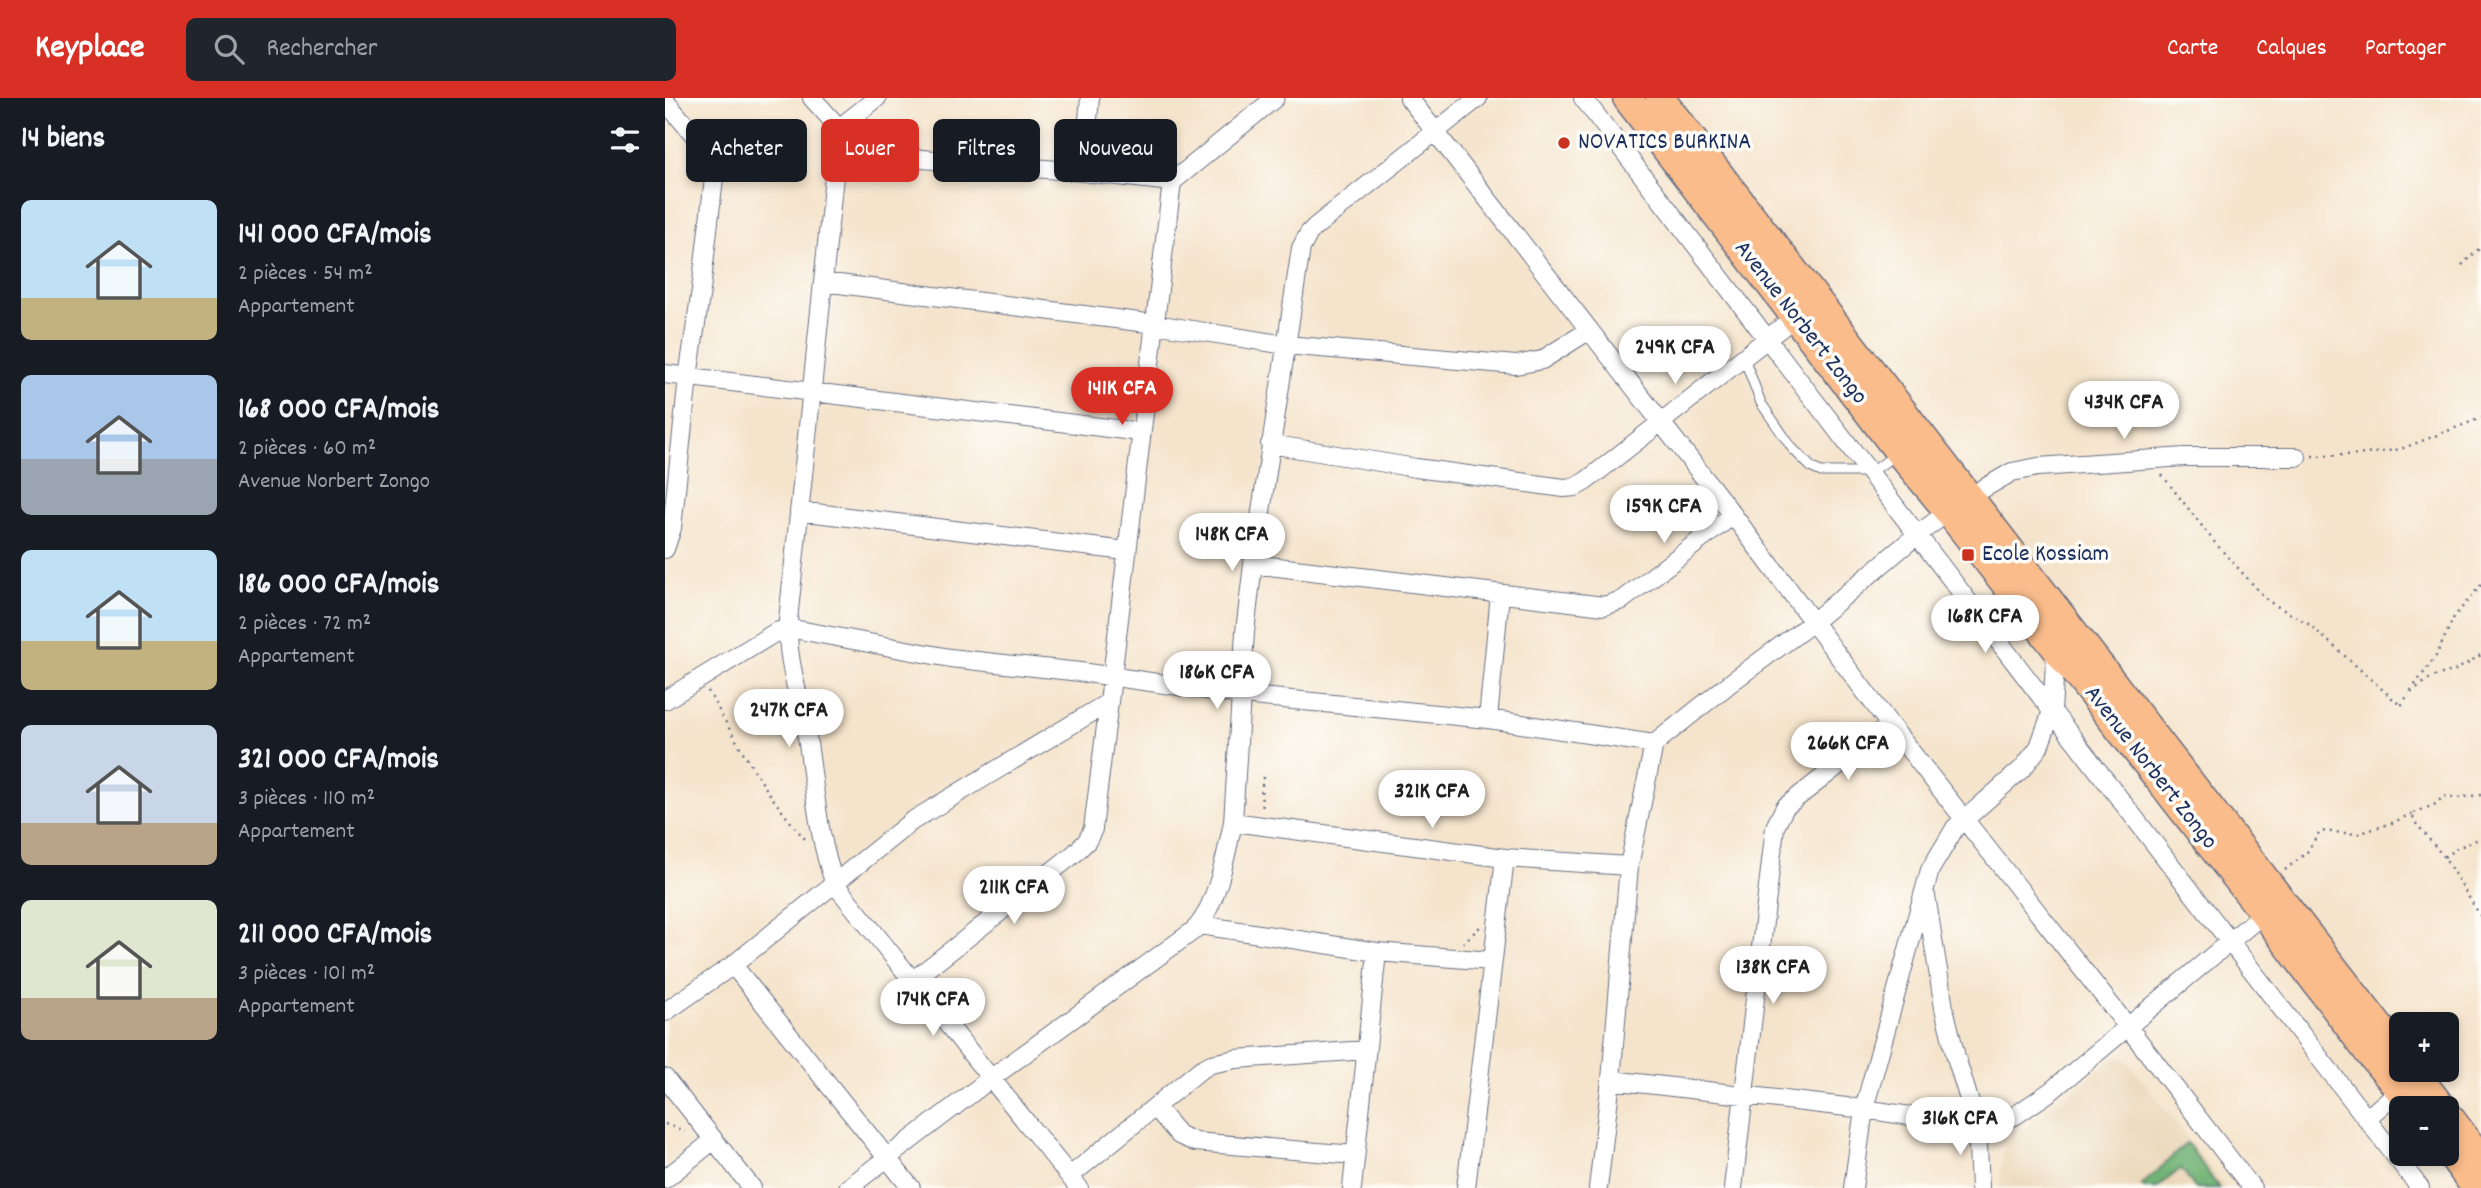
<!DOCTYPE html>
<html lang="fr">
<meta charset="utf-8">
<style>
:root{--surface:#171b24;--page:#20242c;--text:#f1f3f6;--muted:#9ea1a6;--accent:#d93025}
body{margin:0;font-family:Dekko,sans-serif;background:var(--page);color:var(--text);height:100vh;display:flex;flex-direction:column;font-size:26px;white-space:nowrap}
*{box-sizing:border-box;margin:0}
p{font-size:23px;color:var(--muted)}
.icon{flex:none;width:38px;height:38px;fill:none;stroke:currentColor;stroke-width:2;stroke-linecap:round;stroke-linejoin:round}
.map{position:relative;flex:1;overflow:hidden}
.panel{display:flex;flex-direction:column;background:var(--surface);width:665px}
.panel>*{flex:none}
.banner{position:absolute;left:21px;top:21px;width:665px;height:63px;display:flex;gap:14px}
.controls{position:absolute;left:1724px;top:914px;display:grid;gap:14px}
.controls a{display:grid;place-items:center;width:70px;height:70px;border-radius:10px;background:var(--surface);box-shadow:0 4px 10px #0003;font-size:35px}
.price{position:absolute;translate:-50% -60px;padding:0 16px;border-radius:24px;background:#fff;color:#222;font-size:23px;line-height:46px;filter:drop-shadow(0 2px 4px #0008)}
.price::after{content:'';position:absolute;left:50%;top:42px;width:21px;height:16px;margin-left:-10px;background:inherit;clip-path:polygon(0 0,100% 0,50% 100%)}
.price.active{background:var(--accent);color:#fff}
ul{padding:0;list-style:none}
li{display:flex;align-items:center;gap:21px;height:175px;padding:0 21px}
li span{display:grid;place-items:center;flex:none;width:196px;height:140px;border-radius:10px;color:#555}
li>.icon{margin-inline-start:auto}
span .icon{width:84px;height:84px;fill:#fffc;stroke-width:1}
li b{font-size:30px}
h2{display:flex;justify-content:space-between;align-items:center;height:84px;padding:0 21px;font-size:30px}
.pill{padding:0 24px;border-radius:10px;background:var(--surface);box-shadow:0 4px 10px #0003;font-size:24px;line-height:63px}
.pill.active{background:var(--accent);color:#fff}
header{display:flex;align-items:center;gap:42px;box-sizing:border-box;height:98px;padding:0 35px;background:var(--accent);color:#fff}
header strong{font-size:33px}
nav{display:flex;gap:38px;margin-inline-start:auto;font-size:24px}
.search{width:490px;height:63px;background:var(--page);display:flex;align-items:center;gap:18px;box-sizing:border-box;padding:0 24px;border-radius:10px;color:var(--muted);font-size:26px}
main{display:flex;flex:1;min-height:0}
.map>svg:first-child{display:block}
.built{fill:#ebd8ba}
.forest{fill:#72b376;stroke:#46716a;stroke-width:2}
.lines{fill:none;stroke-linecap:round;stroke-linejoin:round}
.service-casing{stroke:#676e84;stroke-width:11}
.minor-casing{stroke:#676e84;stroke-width:20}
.primary-casing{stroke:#676e84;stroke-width:31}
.path{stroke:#676e84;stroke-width:2.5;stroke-dasharray:2 5;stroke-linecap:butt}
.service{stroke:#fff;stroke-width:9}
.minor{stroke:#fff;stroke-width:18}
.primary{stroke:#fabc8b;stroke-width:28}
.poi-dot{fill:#c8321e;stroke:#fdfcf7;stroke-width:2.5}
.labels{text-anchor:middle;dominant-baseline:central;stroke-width:7;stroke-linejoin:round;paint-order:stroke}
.poi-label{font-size:24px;fill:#1b2f5e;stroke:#fdfcf7;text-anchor:start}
.street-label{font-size:24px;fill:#1b2f5e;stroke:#fdfcf7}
</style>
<header>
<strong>Keyplace</strong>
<div class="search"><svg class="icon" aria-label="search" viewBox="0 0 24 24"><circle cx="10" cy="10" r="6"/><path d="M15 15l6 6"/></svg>Rechercher</div>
<nav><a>Carte</a><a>Calques</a><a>Partager</a></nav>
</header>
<main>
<section class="panel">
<h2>14 biens<svg class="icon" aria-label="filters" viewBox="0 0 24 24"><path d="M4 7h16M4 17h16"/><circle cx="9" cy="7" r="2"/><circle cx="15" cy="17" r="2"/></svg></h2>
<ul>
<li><span style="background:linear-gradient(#bfe0f5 70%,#c2b280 0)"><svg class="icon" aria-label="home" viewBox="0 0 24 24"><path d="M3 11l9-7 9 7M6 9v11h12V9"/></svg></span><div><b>141 000 CFA/mois</b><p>2 pièces · 54 m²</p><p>Appartement</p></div></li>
<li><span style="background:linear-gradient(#a9c7e8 60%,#9aa5b1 0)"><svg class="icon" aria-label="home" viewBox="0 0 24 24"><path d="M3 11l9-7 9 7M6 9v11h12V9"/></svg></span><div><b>168 000 CFA/mois</b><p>2 pièces · 60 m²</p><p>Avenue Norbert Zongo</p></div></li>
<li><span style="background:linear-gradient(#bfe0f5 65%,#c2b280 0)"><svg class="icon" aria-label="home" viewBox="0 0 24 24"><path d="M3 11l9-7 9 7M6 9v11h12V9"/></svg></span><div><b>186 000 CFA/mois</b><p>2 pièces · 72 m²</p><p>Appartement</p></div></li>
<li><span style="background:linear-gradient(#c9d6e8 70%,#b9a48a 0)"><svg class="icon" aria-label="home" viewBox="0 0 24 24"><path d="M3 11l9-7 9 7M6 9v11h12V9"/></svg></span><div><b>321 000 CFA/mois</b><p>3 pièces · 110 m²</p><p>Appartement</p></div></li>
<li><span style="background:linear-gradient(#dfe7d0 70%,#b9a48a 0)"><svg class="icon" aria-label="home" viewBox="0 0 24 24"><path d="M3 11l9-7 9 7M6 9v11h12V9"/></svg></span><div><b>211 000 CFA/mois</b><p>3 pièces · 101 m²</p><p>Appartement</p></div></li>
</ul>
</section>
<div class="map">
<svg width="1816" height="1090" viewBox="0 0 1816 1090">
<rect width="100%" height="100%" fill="#fdfcf7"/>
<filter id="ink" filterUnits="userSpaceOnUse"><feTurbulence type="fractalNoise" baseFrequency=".0143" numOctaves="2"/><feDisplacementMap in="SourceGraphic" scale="14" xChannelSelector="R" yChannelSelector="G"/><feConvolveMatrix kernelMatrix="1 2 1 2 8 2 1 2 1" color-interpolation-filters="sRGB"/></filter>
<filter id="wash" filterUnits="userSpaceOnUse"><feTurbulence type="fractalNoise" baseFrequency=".00686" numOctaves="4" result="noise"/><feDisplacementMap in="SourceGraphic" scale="28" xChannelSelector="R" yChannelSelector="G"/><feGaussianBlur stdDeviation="1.57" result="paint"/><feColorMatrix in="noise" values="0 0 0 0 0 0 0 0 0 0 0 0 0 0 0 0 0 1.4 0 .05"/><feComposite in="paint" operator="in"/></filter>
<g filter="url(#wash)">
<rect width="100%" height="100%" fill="#f5e4cc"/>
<path class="built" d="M1450,959L1460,960L1561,1090H1334L1339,1047Z"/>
<path class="forest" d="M1522,1045L1554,1090H1530L1516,1070L1492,1090H1480L1477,1087Z"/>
</g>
<g filter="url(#ink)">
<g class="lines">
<g class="service-casing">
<path id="service" d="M1079,260L1096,305L1127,350L1147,370L1156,374H1206L1233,355"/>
</g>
<g class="minor-casing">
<path id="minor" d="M147,0L174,30
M212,0L174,30L123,522C121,562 135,600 142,639C150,688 152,738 170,786L414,1090
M744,0L1068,417L1225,627L1463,929L1587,1090
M918,0L1387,613L1755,1090
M0,3L42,52L49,80L36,192L23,279L7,430L0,451
M171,54L418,74L507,84
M418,74L425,0
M158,184L490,226L621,247L851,267L877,262L923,233
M0,276L476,334
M605,346L751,370L899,390L910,389L921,383L1130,219
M134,413L461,453
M588,466L939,508L957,502L1068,417
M0,602L111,534L123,530L285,560L415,574L577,597L823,621L989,646
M823,621L835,496
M568,724L840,760L964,768
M1261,798L1279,910L1291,959L1312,1028L1315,1090
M535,827L712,854L827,863
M68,867L246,1090
M247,883L409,756L422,743L428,731L444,604
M0,914L68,867L247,723L444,604L507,84L610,0
M0,980L87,1090
M946,982L1199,1011L1312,1028L1335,1024L1351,1017L1386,993L1599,815
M491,1010L514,1037L530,1044L690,1057
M1702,1020L1736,991
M405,1078L535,972L546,966L571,961L702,952
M0,1081L49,1042
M183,1090L325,981L528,833C550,814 562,754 568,724L580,534L588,466L636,150L644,135L651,128L813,0
M687,1090L712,854
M801,1090L840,760
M933,1090L946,982L964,768L989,646L1068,583L1148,524L1253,436L1304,399L1347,374L1373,369L1520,359H1632
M1068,1090L1110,729L1120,709L1225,627
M1188,1090L1199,1011L1265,772L1290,730L1358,670L1374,649L1387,613L1391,550"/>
</g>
<g class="primary-casing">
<path id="primary" d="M962,0L1234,354L1284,414L1599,815L1704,955L1750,1010
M995,0L1736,957
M1747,971L1777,1010
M1782,1016L1816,1061
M1782,1051L1811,1090"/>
</g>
<path class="path" d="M1797,167L1816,149
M1647,358L1702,356L1736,351L1816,320
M1497,377L1551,446L1603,503L1645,527L1736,608L1744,595
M1816,487L1789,519L1771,558L1744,595L1767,579L1791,572L1816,557
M43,593C72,644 101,698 141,742
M598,679L596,696L598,712
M1816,697L1790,700L1779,698L1769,707L1748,715L1749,723L1779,759L1816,819
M1779,759L1792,750L1816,740
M1620,772L1642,754L1655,733L1693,736L1727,725L1748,715
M798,845L816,828
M0,1026L20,1033"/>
<use href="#service" class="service"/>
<use href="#minor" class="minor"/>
<use href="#primary" class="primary"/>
</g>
</g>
<g class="poi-dot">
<circle cx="899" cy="45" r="7"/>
<rect x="1296" y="450" width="14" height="14" rx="3.5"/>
</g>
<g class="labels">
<g class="poi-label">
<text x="913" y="45">NOVATICS BURKINA</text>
<text x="1317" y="457">Ecole Kossiam</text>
</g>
<g class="street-label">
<text transform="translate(1135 225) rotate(52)">Avenue Norbert Zongo</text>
<text transform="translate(1485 670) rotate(52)">Avenue Norbert Zongo</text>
</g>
</g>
</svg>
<div class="controls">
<a>+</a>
<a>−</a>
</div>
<b class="price" style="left:1010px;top:288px">249K CFA</b>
<b class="price active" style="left:457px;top:329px">141K CFA</b>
<b class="price" style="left:1459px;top:343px">434K CFA</b>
<b class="price" style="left:999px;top:447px">159K CFA</b>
<b class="price" style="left:567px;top:475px">148K CFA</b>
<b class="price" style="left:1320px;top:557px">168K CFA</b>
<b class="price" style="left:552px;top:613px">186K CFA</b>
<b class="price" style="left:124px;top:651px">247K CFA</b>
<b class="price" style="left:1183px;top:684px">266K CFA</b>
<b class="price" style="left:767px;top:732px">321K CFA</b>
<b class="price" style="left:349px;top:828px">211K CFA</b>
<b class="price" style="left:1108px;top:908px">138K CFA</b>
<b class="price" style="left:268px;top:940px">174K CFA</b>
<b class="price" style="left:1295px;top:1059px">316K CFA</b>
<div class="banner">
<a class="pill">Acheter</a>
<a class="pill active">Louer</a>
<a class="pill">Filtres</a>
<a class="pill">Nouveau</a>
</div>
</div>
</main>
